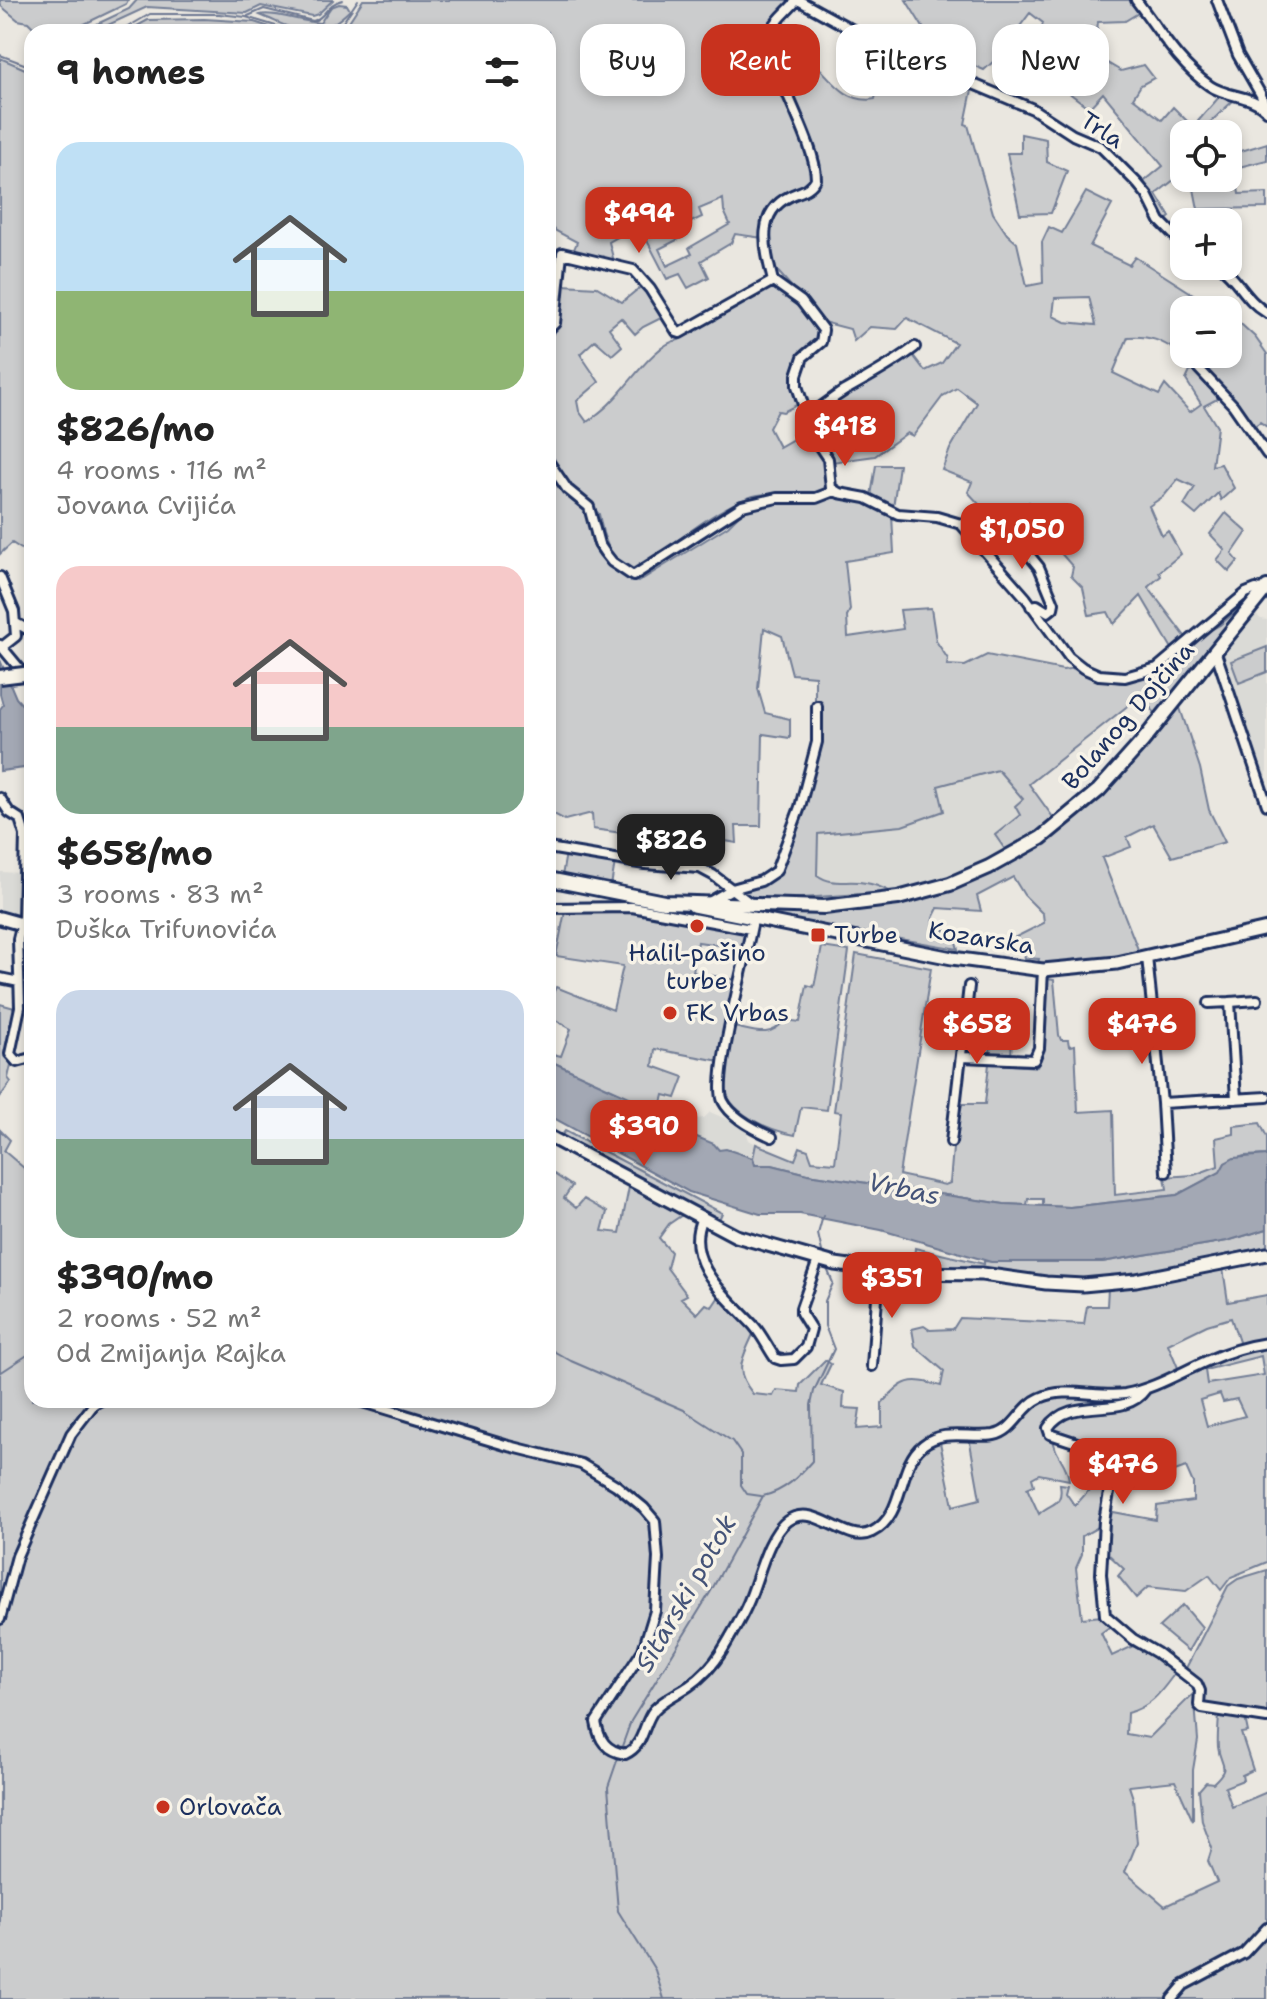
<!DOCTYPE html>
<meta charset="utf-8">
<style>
:root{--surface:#fff;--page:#f2f2f2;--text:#222;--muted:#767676;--accent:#c8321e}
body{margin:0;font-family:"Shantell Sans",sans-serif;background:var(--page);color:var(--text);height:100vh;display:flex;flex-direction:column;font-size:30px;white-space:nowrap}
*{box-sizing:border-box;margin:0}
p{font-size:26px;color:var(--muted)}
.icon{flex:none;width:44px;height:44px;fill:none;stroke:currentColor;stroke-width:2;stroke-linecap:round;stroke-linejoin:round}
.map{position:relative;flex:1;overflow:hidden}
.sheet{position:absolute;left:24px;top:24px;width:532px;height:1384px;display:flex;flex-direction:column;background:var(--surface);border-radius:24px;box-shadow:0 4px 12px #0003}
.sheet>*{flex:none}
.hud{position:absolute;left:580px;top:24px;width:566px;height:72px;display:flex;gap:16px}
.controls{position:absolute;left:1170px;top:120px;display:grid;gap:16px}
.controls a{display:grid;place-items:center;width:72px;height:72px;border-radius:16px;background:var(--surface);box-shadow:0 4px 12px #0003;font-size:40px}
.price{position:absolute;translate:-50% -68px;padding:0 18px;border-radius:16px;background:var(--accent);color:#fff;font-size:26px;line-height:52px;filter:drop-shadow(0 2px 4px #0008)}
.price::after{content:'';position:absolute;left:50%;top:48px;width:24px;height:18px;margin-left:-12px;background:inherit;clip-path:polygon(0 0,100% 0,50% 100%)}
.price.current{background:#222;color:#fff}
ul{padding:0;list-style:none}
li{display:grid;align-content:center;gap:16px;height:424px;padding:0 32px}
li span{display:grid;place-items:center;height:248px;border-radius:24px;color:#555}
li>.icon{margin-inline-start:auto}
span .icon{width:144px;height:144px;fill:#fffc;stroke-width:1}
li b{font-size:34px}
h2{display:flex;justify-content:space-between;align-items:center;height:96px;padding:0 32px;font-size:34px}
.tag{padding:0 28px;border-radius:24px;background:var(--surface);box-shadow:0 4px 12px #0003;font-size:28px;line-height:72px}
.tag.current{background:var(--accent);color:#fff}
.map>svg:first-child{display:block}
.built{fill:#dadad6}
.green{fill:#cbcccd;stroke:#737e96;stroke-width:2;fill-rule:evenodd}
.water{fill:#a3a8b4;stroke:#6d7892;stroke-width:2}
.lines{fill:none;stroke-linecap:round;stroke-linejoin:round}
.stream{stroke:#6d7892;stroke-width:2}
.street-casing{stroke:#1b2f5e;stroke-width:14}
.secondary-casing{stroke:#1b2f5e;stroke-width:17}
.primary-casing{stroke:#1b2f5e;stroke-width:18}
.street{stroke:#f7f3e8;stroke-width:8}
.secondary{stroke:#f7f3e8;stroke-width:11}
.primary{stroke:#f7f3e8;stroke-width:12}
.primary-bridge-casing{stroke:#1b2f5e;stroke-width:18;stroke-linecap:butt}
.primary-bridge{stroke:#f7f3e8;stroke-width:12}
.poi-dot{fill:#c8321e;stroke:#f7f3e8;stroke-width:3}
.labels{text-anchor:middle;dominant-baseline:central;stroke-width:7;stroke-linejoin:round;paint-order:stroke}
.street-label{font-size:24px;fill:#1b2f5e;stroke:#f7f3e8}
.poi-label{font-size:24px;fill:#1b2f5e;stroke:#f7f3e8;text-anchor:start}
.water-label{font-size:26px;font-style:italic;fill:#445378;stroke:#f7f3e8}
</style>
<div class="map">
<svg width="1267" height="1999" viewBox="0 0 1267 1999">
<rect width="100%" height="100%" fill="#eae7e0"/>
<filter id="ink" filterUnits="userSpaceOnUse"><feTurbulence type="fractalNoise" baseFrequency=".0125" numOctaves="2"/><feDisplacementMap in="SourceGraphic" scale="16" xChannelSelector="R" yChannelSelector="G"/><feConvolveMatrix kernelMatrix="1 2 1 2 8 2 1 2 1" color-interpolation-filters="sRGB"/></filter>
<g filter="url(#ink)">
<path class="built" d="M1253,612L1261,619L1267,620V791L1222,655L1225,645Z
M998,770L1023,799L1021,814L995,835L1006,851L968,870L937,881L891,892L870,883L851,881L829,883L817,875L818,834L943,811L937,786Z
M0,872L21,873L18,916L0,911Z
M710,1112L745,1127L749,1140L756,1144L753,1158L726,1149L719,1150L714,1144L688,1130L696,1119L704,1118Z"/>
<path class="green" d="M0,0H128L126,4L68,32H38L28,22L18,20L1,6Z
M137,0H333L318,14L312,16L261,6L247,13L147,7L93,32H80L129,9Z
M363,0H789C784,17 762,25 763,47C765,81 830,154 807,185C779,199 762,203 763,238L735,234L731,243L701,261L709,277L688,288L680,274L667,279L639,225L609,242L614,262L573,252L577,242L556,231L548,223V32H337L344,29ZM723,199L724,211L730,224L689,248L692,254L667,266L659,249L683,237L680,227L702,217L699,209Z
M906,0H1131L1140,12L1125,21L1098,22L1094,55L1121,71L1144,65L1154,78L1141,85L1133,98L1162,120L1173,107L1193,127L1219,97L1235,99L1203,129L1207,134H1184V172L1156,194L1170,217L1164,222L1141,184L1163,166L1103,93L1089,108L1064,89L1059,69L1038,70L1036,51L1043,23L1030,13L1018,29L1024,52L1020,55L1005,51L984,70L963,61L955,73L947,68L943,55L951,34L942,29L936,35L924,29Z
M339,4L347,5L350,10C314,45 300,31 260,15C271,11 303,22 320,23L331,7Z
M204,19L254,22L285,32H126L148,20Z
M774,38C784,43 794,47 803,53C827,69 840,105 875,99L884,53L932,70L972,90L965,124L968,125L993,213L1007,234L1017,243L1027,286L1043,283L1042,242L1049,227L1062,233L1086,192L1112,205L1090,246L1129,265L1135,257L1218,310H1184V349L1179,352C1161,341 1150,335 1128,337L1113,373L1159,395L1165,385L1190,412L1201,404L1186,380L1192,367L1221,397L1204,406L1217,427L1212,466L1221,464L1234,488L1221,500L1218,493L1196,515L1184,505L1195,487L1178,479L1164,496L1149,506L1162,536L1168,531L1181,554L1159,572L1161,576L1148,587L1187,639L1174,652L1141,596L1114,624L1108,612L1089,615L1083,588L1071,576L1073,567L1058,550L1067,537L1054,513L1049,518L1029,502L1011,520L995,509L988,514L968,492L972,482L942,470L950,449L977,403L957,388L943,396L913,436L907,433L875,456L832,462L827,451L848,430L830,406C853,384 885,372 912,354L925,371L942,363L956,343L907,318L897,329L870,327L854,341L850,329L823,322L773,266L770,225L775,212L819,186C834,156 771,72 774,38ZM1089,297L1096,325L1065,322L1053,316L1055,298Z
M0,58L32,72V556L12,543L0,554Z
M1021,134L1046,139L1047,162L1067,171L1051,213L1020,214L1007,153H1021Z
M1267,143V160L1235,168L1239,194L1267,193V208L1198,209L1194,189L1201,183L1198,178H1228V155Z
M563,285L597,287L622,302L643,285L663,317L643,327L635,334L621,318L609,328L622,346L612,355L595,340L580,354L599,382L577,401L579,411L587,422C596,415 605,409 612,401C629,385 656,342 679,340L771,288L777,289C791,302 816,317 820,335L799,354L794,390L797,405L783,412L778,411L769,428L779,447L809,430L825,459L826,491C804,500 781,491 758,495C722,502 668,549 636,571L612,557L603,533L599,514L573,489L548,456V335L556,328Z
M1230,314L1255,337L1267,354V427L1260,422L1252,428L1190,354H1228V315Z
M876,465H899L893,508L871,496Z
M548,474C558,489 574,495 584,510C591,521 588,535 594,547C601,562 623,576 638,582L728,526L745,509L759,505L816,500L836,495L861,501L892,515L894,553L845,561L850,610L847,616L848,637L903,629L900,610L931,608L936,641L948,659L947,665L965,666L987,655L1063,670L1075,668L1094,678L1121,683L1158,671L1190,649L1201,635L1220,625L1242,606L1156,714L1140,696L1029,784L1055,820L1006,851L995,835L1020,815L1015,806L1023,799L998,770L938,786L944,811L902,826L818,834L817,875C834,887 846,879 866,883C875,884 883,888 891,892L757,901L738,892L779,870L820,742L815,703V676L792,674L782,636L764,628L758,689L765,713L790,719V738L763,734L761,826H736L737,843L725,841L722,850L702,845L701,864H687L689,828L654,822L649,860L626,858L630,834L593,829L592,813L565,820L548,811Z
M1226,513L1247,532L1232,554L1238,561L1229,572L1217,560L1225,550L1210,534Z
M1267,647V672L1239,683L1231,661Z
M1179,705L1200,768L1209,810L1225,842L1172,857L1153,824L1127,837L1131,847L1102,858L1139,952L1081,962L1038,963L1039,959L1025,958L1023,948L1012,939L1044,923L1043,914L1024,895L1013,877L977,896L981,911L938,908L933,918L934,924L954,935L958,949L734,910L833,912L916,899L965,884L1034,846L1074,819L1107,788Z
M566,853L615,862L611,886L562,876Z
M565,911H644L747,932L745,949L698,942L693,972L736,980L720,1061L655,1049L653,1066L684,1077L676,1098L664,1095L660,1112L550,1061L553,1054L561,1056L571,1029L548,1016V1003L556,987L613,1010L623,966L556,956Z
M822,947L849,951L827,1110L801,1107L795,1135C772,1131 725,1113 725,1085C725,1067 731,1046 734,1027C755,1031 770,1039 785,1020L800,1022L807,985L814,987Z
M856,954L931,968L899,1175L945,1185L950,1183L953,1148L962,1104H985L989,1063L1037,1067L1041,1059L1048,979L1054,980L1059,1035L1061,1040H1068L1069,1046L1075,1045L1078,1112L1113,1110L1115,1195L1167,1189L1165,1177L1194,1175L1218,1166L1216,1138L1234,1134V1126L1260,1123L1267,1137V1155L1244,1156L1225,1163L1221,1172L1177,1195L1070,1207L1043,1206V1199H1028L1027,1205L1004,1204L808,1174L772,1165H755L753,1158L756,1144L795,1160L800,1147L808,1150L812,1161L835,1163L841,1112L834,1111Z
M0,1004L18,1009L6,1052L11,1065L8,1078L11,1082L0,1097Z
M994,1015L1013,1018L1011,1057L990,1054Z
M0,1130L10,1140L4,1151L24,1168L32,1186V1400H548V1170L572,1186L564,1198L576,1208L584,1199L607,1212L602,1231L620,1233L629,1187L682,1215L669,1224L659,1238L671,1252L667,1268L687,1295L681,1298L697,1314L706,1304L712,1307L720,1295L754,1332C743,1359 732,1368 753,1394L773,1396L776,1390L799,1392L800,1385L825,1360L831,1364L821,1385L844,1392L843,1408L860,1409L857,1429L882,1427V1403C904,1379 909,1377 941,1386L944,1371L915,1346L912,1329L924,1326L930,1330L953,1329L960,1318L1084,1324L1087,1306H1107L1108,1288L1164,1281L1223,1268L1228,1302L1267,1295V1562L1231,1577L1221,1590L1209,1575L1186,1591L1148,1587L1136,1598L1118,1576L1124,1569L1105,1551L1108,1511L1156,1520L1157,1506L1193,1501V1483L1186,1467L1158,1477L1111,1474L1096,1454L1053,1437C1054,1456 1067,1461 1069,1480L1039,1474L1032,1478L1034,1485L1027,1488L1039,1514C1050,1502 1064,1507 1060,1484L1068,1485L1066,1493L1075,1506L1103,1474L1108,1480L1102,1525L1082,1536V1554L1076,1568L1082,1618L1102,1616L1112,1625L1101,1633L1112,1656L1133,1646L1151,1654L1175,1673C1161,1692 1151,1707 1127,1713L1126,1734L1149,1738L1198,1689L1195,1703L1198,1740L1193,1770V1821L1175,1781L1129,1786L1133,1798L1137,1843L1125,1872L1165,1906L1217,1882L1208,1861L1212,1848L1202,1821L1199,1790L1206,1782L1213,1783C1232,1766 1220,1766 1218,1747C1217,1736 1219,1723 1219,1712L1245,1718L1248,1732L1241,1733L1253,1770L1242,1775L1243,1780L1225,1787L1232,1807L1267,1792V1999H0ZM1231,1318L1242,1351L1181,1375L1168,1344L1207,1325ZM1261,1356L1264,1375L1207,1384L1205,1370ZM1220,1394L1223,1402L1237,1399L1245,1416L1207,1426L1200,1400ZM969,1437L980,1499L953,1506L940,1442Z
M565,1131L722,1213L718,1222L560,1138Z
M1267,1229V1246L1134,1275L1074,1280L984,1269L913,1268L915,1248L984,1264V1261L1102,1262L1227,1241Z
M1267,1570V1714L1205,1705L1202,1703L1205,1690L1198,1680L1184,1672L1228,1586L1238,1579Z
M1183,1605L1202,1627L1188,1651L1159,1627Z"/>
<path class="water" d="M0,660L16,698L24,707L32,709V767L0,771V709L3,705L0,694Z
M548,1060L653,1108L697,1137L714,1144L719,1150L726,1149L753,1158L755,1165H772L808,1174L1004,1204L1070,1207L1177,1195L1220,1172L1225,1163L1234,1158L1267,1155V1229L1227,1241L1102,1262H991L881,1230L800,1214H760L689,1192L548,1115Z"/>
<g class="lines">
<path class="stream" d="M248,16L264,9L313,21C327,17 325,4 343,0
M119,32L150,14H219L246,17L296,32
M328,32L343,22L358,0
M0,55L32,67
M823,1216L818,1234L823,1256
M548,1348L571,1361L684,1410L732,1441L741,1454V1485L747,1494L761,1496
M0,1373L32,1352
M621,1749L631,1721L711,1591L763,1496C785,1491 798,1477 812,1461L811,1405L814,1391L834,1349L825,1326V1301L833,1283L826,1266
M619,1755L608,1787L618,1911L655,1970L664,1999"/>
<g class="street-casing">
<path id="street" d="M797,0C789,10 778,18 772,29C760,57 816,137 816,179C810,190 801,191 790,196C755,213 765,249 773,281L801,301L823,330L821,342L803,357L797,375V386L814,438L828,459L831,488L839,493L866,498L898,514L937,517L961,524L1026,598L1069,657L1083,668L1099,675L1125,677L1157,668L1246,593L1256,589L1264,591
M798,0L880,45L1033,109L1073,135L1101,147L1137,183L1147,195L1160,221L1184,245
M1136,0C1159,30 1178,64 1210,86C1228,98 1252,94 1267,111
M1217,0L1238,55L1261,95L1265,108
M1220,266C1239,280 1246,301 1267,313
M548,330L555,323L562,253L633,270L650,289L677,332L680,333L773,281
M1185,354L1233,405L1267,454
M807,416C820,409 831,399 844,391C868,377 892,365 915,347
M548,461L567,489L589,507L599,544L605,553L612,562L633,576L742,506L777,498H816L834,491
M1017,540L1039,567L1054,603L1053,608L1048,612L1037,605L1031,606
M0,577L14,611L16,636L2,647
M16,623L32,632
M0,645L20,669
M1215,650L1267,805
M0,798L9,812L20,819L25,835L23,919L18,939L20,1007L10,1054L17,1062L32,1058
M548,848L645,864L700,868L713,875L750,903
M711,901L732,889L761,881L776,871L800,807L817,742V706
M548,908L632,907L751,929
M753,920C748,951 712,1079 723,1101C731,1117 756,1130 772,1137
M1147,957L1162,1103L1166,1172
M0,978L19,982
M1209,1003L1230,1002
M962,1057L1034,1060L1039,1048L1043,970
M1236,1099L1230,1002L1257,1000
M1162,1103L1267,1097
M951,1142L969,986
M702,1218C682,1261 727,1297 754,1326C762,1335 768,1348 775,1358L781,1360L794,1359L806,1347L811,1329L801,1313V1308L818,1260
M872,1366L879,1271
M1145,1390C1123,1421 1071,1393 1048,1428L1050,1434L1080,1444L1090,1452L1109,1477L1110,1487L1104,1521L1101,1574L1105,1615L1133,1639L1157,1653L1197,1684L1200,1691L1199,1705L1202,1708L1267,1718
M356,1400L505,1445L581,1464L616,1485L644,1508L655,1521L658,1558L655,1611L643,1650L596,1722C599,1740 606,1751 625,1754C645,1745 642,1725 654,1710C664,1699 677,1694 689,1686C702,1677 714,1664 722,1651C731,1636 741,1619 748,1603C758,1581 767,1536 787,1521C815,1500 846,1546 872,1532C906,1515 896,1467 923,1445C944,1428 970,1439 994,1435C1015,1431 1021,1406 1040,1398C1066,1386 1097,1398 1125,1394C1154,1389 1181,1372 1209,1360C1227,1352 1247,1346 1267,1343
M0,1619L17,1556L71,1434L94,1404L101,1400
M1172,1999L1184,1985L1244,1953L1267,1928"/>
</g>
<g class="secondary-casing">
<path id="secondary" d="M693,906L952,958L1043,970L1117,963L1267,929
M0,918L32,927
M548,1136L736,1236L835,1264L902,1273L982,1274L1046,1283L1083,1285L1136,1280L1267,1254"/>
</g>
<g class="primary-casing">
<path id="primary" d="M548,879L664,902L824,907L898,898L950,884L989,867L1041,838L1099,790L1142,742L1267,587"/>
</g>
<use href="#street" class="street"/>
<use href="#secondary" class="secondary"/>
<use href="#primary" class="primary"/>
<g class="primary-bridge-casing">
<path id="primary-bridge" d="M0,677L32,673"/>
</g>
<use href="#primary-bridge" class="primary-bridge"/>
</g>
</g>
<g class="poi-dot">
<circle cx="697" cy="926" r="8"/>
<rect x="810" y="927" width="16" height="16" rx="4"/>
<circle cx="670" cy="1013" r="8"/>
<circle cx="163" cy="1807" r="8"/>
</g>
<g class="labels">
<g class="street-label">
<text transform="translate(1102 130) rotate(33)">Trla</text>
<text transform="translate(1128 716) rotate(-49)">Bolanog Dojčina</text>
<text transform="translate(981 938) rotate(9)">Kozarska</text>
</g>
<g class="poi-label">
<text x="834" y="935">Turbe</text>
<text x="697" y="953" text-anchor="middle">Halil-pašino<tspan x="697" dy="28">turbe</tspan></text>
<text x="686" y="1013">FK Vrbas</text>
<text x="179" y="1807">Orlovača</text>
</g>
<g class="water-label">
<text transform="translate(904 1188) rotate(12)">Vrbas</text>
<text transform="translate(685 1593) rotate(-60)">Sitarski potok</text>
</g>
</g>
</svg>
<div class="controls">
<a><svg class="icon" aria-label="locate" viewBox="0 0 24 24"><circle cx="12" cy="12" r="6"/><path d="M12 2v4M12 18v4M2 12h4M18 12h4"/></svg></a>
<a>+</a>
<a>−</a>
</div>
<b class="price" style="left:639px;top:255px">$494</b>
<b class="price" style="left:845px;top:468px">$418</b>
<b class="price" style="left:1022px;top:571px">$1,050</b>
<b class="price current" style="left:671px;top:882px">$826</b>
<b class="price" style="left:977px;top:1066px">$658</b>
<b class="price" style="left:1142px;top:1066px">$476</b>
<b class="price" style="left:644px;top:1168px">$390</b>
<b class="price" style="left:892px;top:1320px">$351</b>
<b class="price" style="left:1123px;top:1506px">$476</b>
<div class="hud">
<a class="tag">Buy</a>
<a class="tag current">Rent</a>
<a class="tag">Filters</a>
<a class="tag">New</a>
</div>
<section class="sheet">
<h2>9 homes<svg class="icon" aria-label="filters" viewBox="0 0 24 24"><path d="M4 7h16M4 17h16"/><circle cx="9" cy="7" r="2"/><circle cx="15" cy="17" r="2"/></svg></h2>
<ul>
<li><span style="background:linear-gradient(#bfe0f5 60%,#8fb573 0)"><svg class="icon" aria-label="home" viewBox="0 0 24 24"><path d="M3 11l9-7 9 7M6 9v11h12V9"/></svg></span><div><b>$826/mo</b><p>4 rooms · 116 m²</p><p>Jovana Cvijića</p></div></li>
<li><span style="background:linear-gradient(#f6c9c9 65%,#7fa58c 0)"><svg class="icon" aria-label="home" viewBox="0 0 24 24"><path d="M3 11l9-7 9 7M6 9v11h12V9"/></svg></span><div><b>$658/mo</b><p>3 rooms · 83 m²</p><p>Duška Trifunovića</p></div></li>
<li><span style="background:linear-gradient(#c9d6e8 60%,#7fa58c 0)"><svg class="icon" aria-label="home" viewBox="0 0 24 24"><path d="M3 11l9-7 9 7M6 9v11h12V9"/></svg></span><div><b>$390/mo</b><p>2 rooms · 52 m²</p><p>Od Zmijanja Rajka</p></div></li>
</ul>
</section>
</div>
